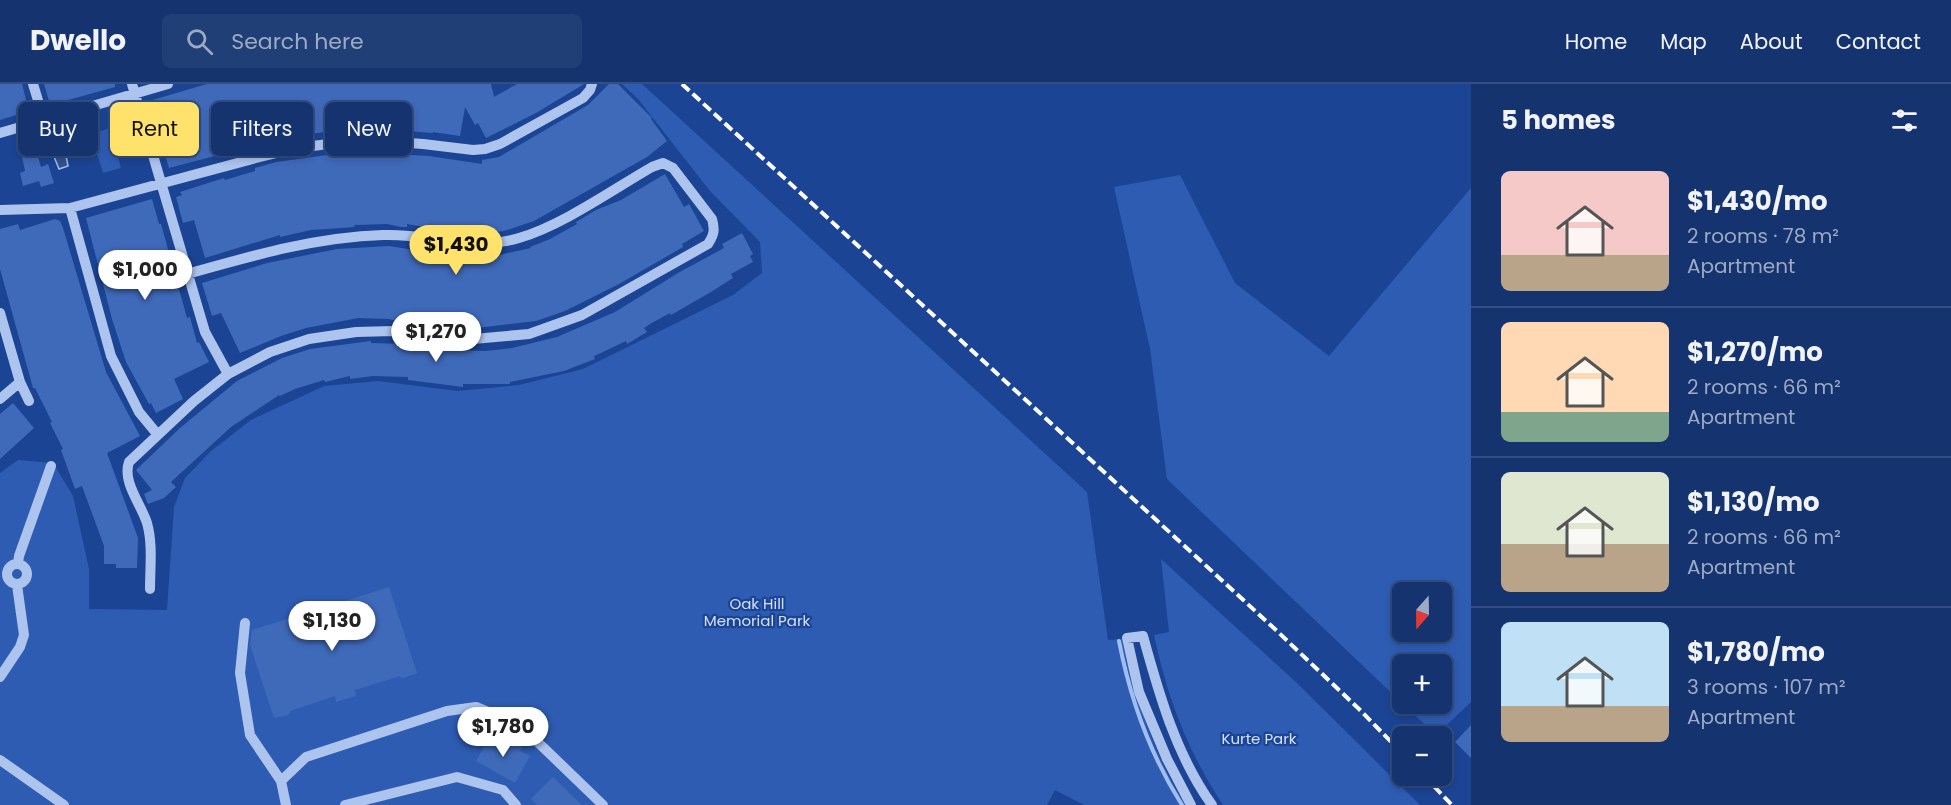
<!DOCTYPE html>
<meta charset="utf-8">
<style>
:root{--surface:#14336f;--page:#213f77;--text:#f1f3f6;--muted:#9daac3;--line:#334e82;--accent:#ffe26b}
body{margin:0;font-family:Poppins,sans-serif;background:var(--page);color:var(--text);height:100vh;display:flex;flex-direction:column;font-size:22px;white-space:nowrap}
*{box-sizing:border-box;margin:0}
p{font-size:20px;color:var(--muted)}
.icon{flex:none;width:33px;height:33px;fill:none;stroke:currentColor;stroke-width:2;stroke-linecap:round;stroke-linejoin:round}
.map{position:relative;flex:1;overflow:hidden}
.side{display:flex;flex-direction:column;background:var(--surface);width:480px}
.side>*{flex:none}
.guide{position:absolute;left:18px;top:18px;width:570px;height:54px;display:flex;gap:12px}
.needle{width:39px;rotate:200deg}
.buttons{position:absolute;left:1392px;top:498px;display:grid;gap:12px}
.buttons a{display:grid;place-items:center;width:60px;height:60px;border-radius:9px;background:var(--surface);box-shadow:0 3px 9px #0003,0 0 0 2px var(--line);font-size:30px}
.price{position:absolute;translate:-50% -51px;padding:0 14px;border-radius:21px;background:#fff;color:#222;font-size:20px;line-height:39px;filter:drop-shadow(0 2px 3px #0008)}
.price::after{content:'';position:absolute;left:50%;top:36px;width:18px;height:14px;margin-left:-9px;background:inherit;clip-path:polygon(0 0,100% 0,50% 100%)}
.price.active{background:var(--accent);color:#111}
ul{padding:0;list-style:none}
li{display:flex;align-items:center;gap:18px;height:150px;padding:0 30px}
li+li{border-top:2px solid var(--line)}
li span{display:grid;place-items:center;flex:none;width:168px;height:120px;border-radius:9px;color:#555}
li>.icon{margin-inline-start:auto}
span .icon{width:72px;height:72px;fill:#fffc;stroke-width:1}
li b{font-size:26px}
h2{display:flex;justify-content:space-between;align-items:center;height:72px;padding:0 30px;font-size:26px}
.tag{padding:0 21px;border-radius:9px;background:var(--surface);box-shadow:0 3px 9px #0003,0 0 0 2px var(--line);font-size:21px;line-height:54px}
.tag.active{background:var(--accent);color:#111}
header{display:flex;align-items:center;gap:36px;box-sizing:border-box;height:84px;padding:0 30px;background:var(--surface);border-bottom:2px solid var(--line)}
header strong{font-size:28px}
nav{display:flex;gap:33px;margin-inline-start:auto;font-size:21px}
.search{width:420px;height:54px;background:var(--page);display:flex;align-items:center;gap:15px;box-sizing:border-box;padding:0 21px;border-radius:9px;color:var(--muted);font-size:22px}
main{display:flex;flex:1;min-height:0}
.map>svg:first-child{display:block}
.green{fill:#2e5cb2;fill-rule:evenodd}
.water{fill:#33518c;stroke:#a0bef1;stroke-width:1.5}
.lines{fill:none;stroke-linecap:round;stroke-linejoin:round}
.stream{stroke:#a0bef1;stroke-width:4}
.building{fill:#3f6aba}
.minor{stroke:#adc4ef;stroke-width:10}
.rail{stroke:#fff;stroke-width:4;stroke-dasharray:10 4.5;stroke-linecap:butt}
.labels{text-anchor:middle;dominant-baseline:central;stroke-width:4.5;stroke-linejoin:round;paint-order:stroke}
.park-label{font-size:15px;fill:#d3e1fb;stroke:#1b4494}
</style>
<header>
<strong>Dwello</strong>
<div class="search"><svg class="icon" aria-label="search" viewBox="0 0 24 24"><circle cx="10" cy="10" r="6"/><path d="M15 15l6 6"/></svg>Search here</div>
<nav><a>Home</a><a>Map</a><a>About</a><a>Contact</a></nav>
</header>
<main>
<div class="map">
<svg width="1471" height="721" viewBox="0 0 1471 721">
<rect width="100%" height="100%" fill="#1b4494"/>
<path class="green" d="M622,0H642L1087,408L1108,556L1122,555C1136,613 1153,671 1186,721H1084L1055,706L1047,721H0V389L18,376L53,379L73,412L89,485V525L167,526L174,423L185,394L211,367L251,336L324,302L378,297L458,307L519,301L583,285L733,211L762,189L760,158L710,107L638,15Z
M110,44L121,84L103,89L91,50Z
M1180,91L1235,199L1329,272L1471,104V618L1436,651L1403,620H1442V580H1402V619L1167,395L1150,265L1114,103ZM1402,508H1442V548H1402Z
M1161,475L1298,600L1420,721H1223C1188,668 1167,613 1154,551L1169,548Z"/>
<path class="water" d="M63,56L68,82L59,85L49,60Z"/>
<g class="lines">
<path class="stream" d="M1119,557C1130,614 1151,672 1182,721"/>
</g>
<path class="building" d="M0,0H22L29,27L0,36Z
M44,0H115V3L50,21Z
M207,0H491L494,13L517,0H584L536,29L486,54L478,39L475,41L465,23L460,52L433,48V49L407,47L325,48L296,52L297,54L285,56L284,54L169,84L149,17Z
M609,0H618L652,34L651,35L667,57L647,73L534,137L504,147L470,151L407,140V143H401L387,140L354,141L355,143L311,146L280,153V151L205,174L194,136L183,139L176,113L182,111L180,108L224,94L225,96L255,87V84L276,78L335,70L392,68V70L429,72L482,80V76L499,73L588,21Z
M32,60L34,66H36L41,83L48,80L54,99L41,103L39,97L23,102L20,89L25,87L20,63Z
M665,90L684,123L689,120L704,147L682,160L683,163L619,200L565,227L536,237L468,245L444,244L388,235L358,234L306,244L281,252L240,269L221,229L212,232L202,199L267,179L337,165L389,162L479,176V173L499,171L531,164L530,163L550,155L577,140L576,138L596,126L621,116Z
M152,115L159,140H161L187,234L190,233L197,259L199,258L209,278L174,295L183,315L156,329L151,319L149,320L126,278L112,235L86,134Z
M55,135L60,137L63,144L106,288L140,352L107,369L138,454L137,484H116V480H104V462L82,402L75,405L61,366L63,365L50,339L52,338L35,304H33L0,185V145L18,140L20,146Z
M742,149L753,170L750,172L753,178L731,190L733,194L711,208L671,231L670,229L650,240L644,244L647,248L627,260L626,257L603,268L594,272L595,275L564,287L510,298V300H463V303L408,296V293L373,292L350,295V292L325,298L324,296L295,305L280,312L279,311L231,343L171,398L176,403L164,414L148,420L144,410L152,406L136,386L180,344L237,297L282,274L310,265L371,257V259L405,260L445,266L486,267L512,264L557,253L615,228L678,189L724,164L722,160Z
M13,319L34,344L0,375V330Z
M389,503L417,589L404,594H401L400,592L355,606L356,612L336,618L335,612L290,627V629L288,631L274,634L250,561L252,546Z
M1471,641V674L1455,658Z
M491,650L501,656L503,653L522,663L520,667L530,672L515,699L476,677Z
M553,693L582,721H537L531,715Z"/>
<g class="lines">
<path class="minor" d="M33,0L44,36
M132,0L205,248L228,290
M0,49L168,0
M70,124L111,272L139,328L158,351
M0,126L70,124L256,74L297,64L344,58L383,57L423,60L473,66L485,65L500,60L583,14L590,6L592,0
M0,229L20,298L29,317
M0,315L20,298
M7 490a10 10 0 1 1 20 0a10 10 0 1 1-20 0Z
M18,480L19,472L51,382
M150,505C150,484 153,460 147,439C141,420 122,398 129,378L194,317L228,290L270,268L309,255L356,248L393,247L462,256L529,250L582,231L708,160C714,151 715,146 712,135L673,84L663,79L652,83C612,106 563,141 519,154C474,168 429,149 383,151C316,153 251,172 187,190
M245,539L240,589L250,651L281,697L286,721
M0,593L20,563L24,551L17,501
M0,676L64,721
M281,697L306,673L447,627L476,623L520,641L603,721
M345,721L457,693L503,706L516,721
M1191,721L1167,675L1139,608L1127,554L1143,552C1159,610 1176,671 1212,721"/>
<path class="rail" d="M682,0L1277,547L1359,625L1402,669
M1424,692L1452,721"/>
</g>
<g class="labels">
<g class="park-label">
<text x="757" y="519">Oak Hill<tspan x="757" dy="17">Memorial Park</tspan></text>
<text x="1259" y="654">Kurte Park</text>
</g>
</g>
</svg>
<div class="buttons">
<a><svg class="needle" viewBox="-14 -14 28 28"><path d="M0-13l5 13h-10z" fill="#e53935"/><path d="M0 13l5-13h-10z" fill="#9daac3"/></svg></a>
<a>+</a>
<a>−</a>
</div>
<b class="price active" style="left:456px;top:192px">$1,430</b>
<b class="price" style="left:145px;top:217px">$1,000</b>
<b class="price" style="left:436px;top:279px">$1,270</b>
<b class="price" style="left:332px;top:568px">$1,130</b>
<b class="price" style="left:503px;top:674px">$1,780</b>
<div class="guide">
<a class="tag">Buy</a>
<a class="tag active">Rent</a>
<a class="tag">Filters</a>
<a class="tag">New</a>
</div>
</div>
<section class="side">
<h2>5 homes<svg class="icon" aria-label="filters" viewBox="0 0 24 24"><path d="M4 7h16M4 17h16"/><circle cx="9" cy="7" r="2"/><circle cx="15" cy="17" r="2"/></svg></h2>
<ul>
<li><span style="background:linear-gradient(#f6c9c9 70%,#b9a48a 0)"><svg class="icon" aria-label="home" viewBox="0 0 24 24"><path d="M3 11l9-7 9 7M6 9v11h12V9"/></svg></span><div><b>$1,430/mo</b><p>2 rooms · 78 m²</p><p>Apartment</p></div></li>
<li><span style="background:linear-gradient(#ffd9b3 75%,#7fa58c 0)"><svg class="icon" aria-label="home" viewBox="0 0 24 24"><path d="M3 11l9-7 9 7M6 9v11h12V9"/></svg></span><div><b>$1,270/mo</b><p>2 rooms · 66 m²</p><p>Apartment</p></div></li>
<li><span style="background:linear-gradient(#dfe7d0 60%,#b9a48a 0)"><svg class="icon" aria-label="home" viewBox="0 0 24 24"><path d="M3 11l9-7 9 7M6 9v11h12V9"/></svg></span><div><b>$1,130/mo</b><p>2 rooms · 66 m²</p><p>Apartment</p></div></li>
<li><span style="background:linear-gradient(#bfe0f5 70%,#b9a48a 0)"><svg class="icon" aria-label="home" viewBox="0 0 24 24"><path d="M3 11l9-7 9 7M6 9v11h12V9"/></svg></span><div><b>$1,780/mo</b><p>3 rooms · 107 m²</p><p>Apartment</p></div></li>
</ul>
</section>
</main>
